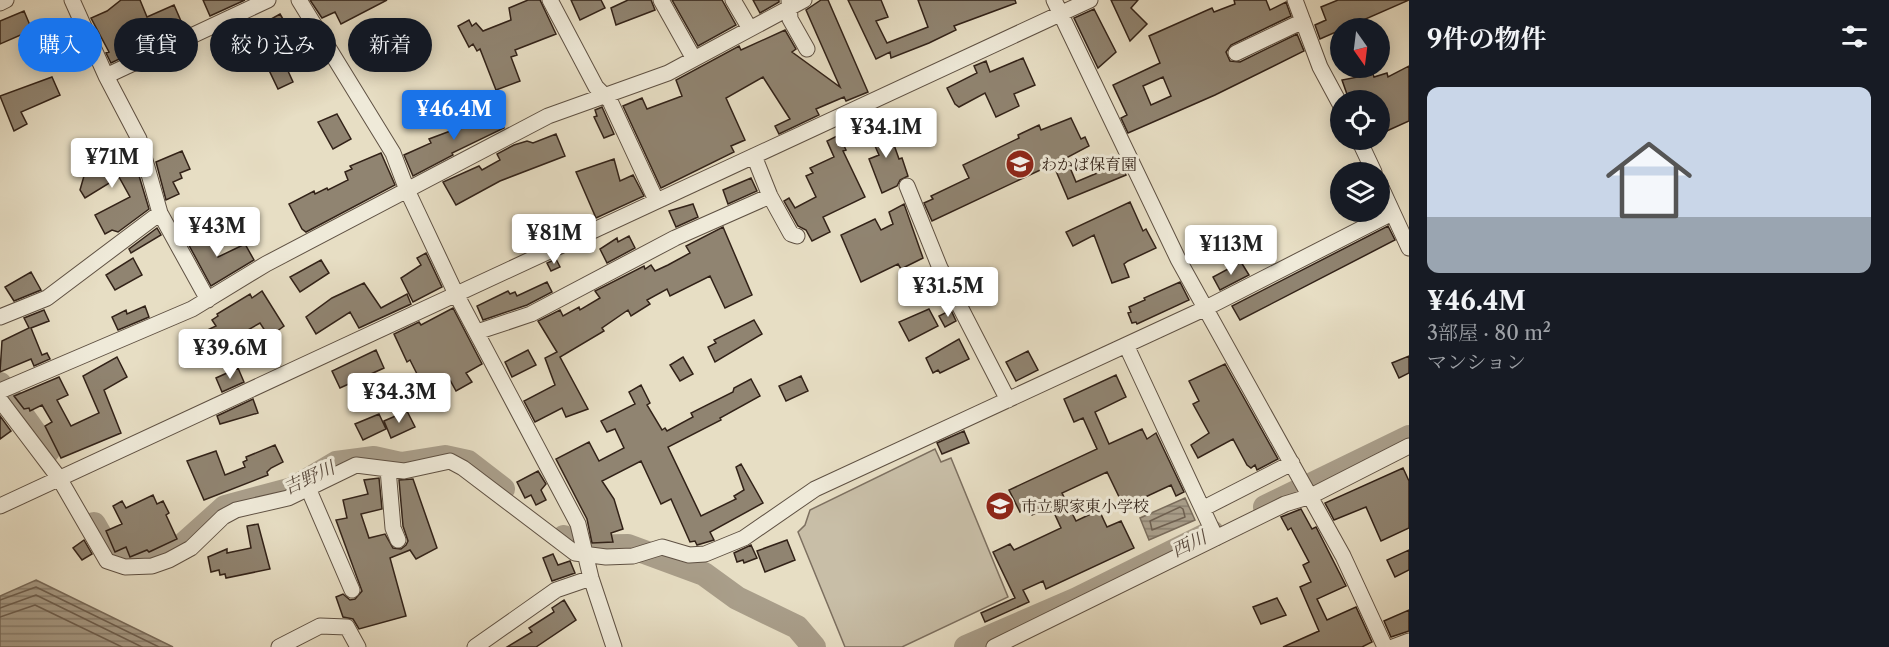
<!DOCTYPE html>
<html lang="ja">
<meta charset="utf-8">
<style>
:root{--surface:#171b24;--page:#20242c;--text:#f1f3f6;--muted:#9ea1a6;--accent:#1a73e8}
body{margin:0;font-family:"Libre Caslon Text","Noto Serif JP",serif;background:var(--page);color:var(--text);height:100vh;display:flex;flex-direction:column;font-size:22px;white-space:nowrap}
*{box-sizing:border-box;margin:0}
p{font-size:20px;color:var(--muted)}
.icon{flex:none;width:33px;height:33px;fill:none;stroke:currentColor;stroke-width:2;stroke-linecap:round;stroke-linejoin:round}
.map{position:relative;flex:1;overflow:hidden}
.sheet{display:flex;flex-direction:column;background:var(--surface);width:480px}
.sheet>*{flex:none}
.top-card{position:absolute;left:18px;top:18px;width:570px;height:54px;display:flex;gap:12px}
.needle{width:39px;rotate:166deg}
.tools{position:absolute;left:1330px;top:18px;display:grid;gap:12px}
.tools a{display:grid;place-items:center;width:60px;height:60px;border-radius:50%;background:var(--surface);box-shadow:0 3px 15px #0003;font-size:30px}
.price{position:absolute;translate:-50% -51px;padding:0 14px;border-radius:6px;background:#fff;color:#222;font-size:20px;line-height:39px;filter:drop-shadow(0 2px 3px #0008)}
.price::after{content:'';position:absolute;left:50%;top:36px;width:18px;height:14px;margin-left:-9px;background:inherit;clip-path:polygon(0 0,100% 0,50% 100%)}
.price.current{background:var(--accent);color:#fff}
ul{padding:0;list-style:none}
li{display:grid;align-content:center;gap:12px;height:318px;padding:0 18px}
li span{display:grid;place-items:center;height:186px;border-radius:12px;color:#555}
li>.icon{margin-inline-start:auto}
span .icon{width:108px;height:108px;fill:#fffc;stroke-width:1}
li b{font-size:26px}
h2{display:flex;justify-content:space-between;align-items:center;height:72px;padding:0 18px;font-size:26px}
.tag{padding:0 21px;border-radius:27px;background:var(--surface);box-shadow:0 3px 15px #0003;font-size:21px;line-height:54px}
.tag.current{background:var(--accent);color:#fff}
main{display:flex;flex:1;min-height:0}
.map>svg:first-child{display:block}
.grass{fill:#c8bea7;stroke:#7d7060;stroke-width:1.5}
.water{fill:url(#water-rules);stroke:#796c5c;stroke-width:1.5}
.lines{fill:none;stroke-linecap:round;stroke-linejoin:round}
.shore{stroke:#6e6051;stroke-width:1.5}
.river{stroke:#a99e8a;stroke-width:24}
.building{fill:#908471;stroke:#322218;stroke-width:1.5;fill-rule:evenodd}
.minor-casing{stroke:#5f5143;stroke-width:17}
.minor{stroke:#efead9;stroke-width:15}
.labels{text-anchor:middle;dominant-baseline:central;stroke-width:6;stroke-linejoin:round;paint-order:stroke}
.poi-label{font-size:16px;fill:#322218;stroke:#efead9;text-anchor:start}
.water-label{font-size:18px;font-style:italic;fill:#5c4d40;stroke:#efead9}
</style>
<main>
<div class="map">
<svg width="1409" height="647" viewBox="0 0 1409 647">
<defs>
<pattern id="water-rules" width="6" height="5" patternUnits="userSpaceOnUse" patternTransform="scale(1.5)"><rect width="6" height="5" fill="#a99e8a"/><path d="M0 2.5h6" fill="none" stroke="#8a8070"/></pattern>
</defs>
<rect width="100%" height="100%" fill="#e7dec4"/>
<filter id="stains"><feTurbulence type="fractalNoise" baseFrequency=".00333" numOctaves="4"/><feColorMatrix values="0 0 0 0 .2 0 0 0 0 .09 0 0 0 0 .02 0 0 0 .5 -.17"/></filter>
<radialGradient id="worn" r=".72"><stop offset=".6" stop-color="#630" stop-opacity="0"/><stop offset="1" stop-color="#630" stop-opacity=".3"/></radialGradient>
<path class="grass" d="M935,449L941,462L951,458L1008,597L902,647H845L798,532L805,525L810,510Z"/>
<path class="water" d="M1185,498L1195,520L1149,540L1140,518Z
M36,580L173,647H0V596Z"/>
<g class="lines">
<path class="shore" d="M1180,507L1183,509L1185,517L1152,530L1150,521Z
M0,600L36,587L159,647
M0,608L36,595L142,647
M0,617L35,605L122,647"/>
<path class="river" d="M0,384L48,451
M1265,507L1409,437
M94,524L109,550L119,558L157,557L177,550L225,507L292,489L336,463L374,458L401,464L445,457L468,462L503,489
M564,537L576,547L628,546L704,574L737,598L797,627L814,647
M966,647L1077,599L1212,532"/>
</g>
<path class="building" d="M121,0H140L147,17L174,5L184,28L111,63L106,53L109,52L91,18L107,11Z
M203,0H245L210,16Z
M310,0H387L341,24L335,12L322,18Z
M528,0H540L556,34L515,50L517,55L511,57L520,81L496,90L480,49L477,51L473,44L469,47L458,26L469,20L472,26L476,23L483,31L511,20L509,8Z
M571,0H601L605,8L580,20Z
M628,0H651L655,10L616,25L611,8Z
M672,0H722L736,25L698,46Z
M753,0H779V2L760,13Z
M821,0H828L868,92L846,101L844,97L816,109L819,115L779,134L775,126L790,119L763,77L726,98L745,140L731,146L734,152L661,188L623,106L642,98L647,109L682,96L676,80L739,46L741,50L785,30L796,49L792,52L840,87L806,10Z
M848,0H881L888,17L876,21L887,43L928,27L918,0H1015L1016,3L954,26L956,30L929,43L891,58L890,52L876,59Z
M1111,0H1138L1131,8L1147,24L1130,41Z
M1234,0H1266L1270,10L1286,2L1291,16L1231,45L1226,52L1230,61L1240,62L1297,34L1304,51L1215,95L1128,133L1121,118L1127,115L1113,85L1160,63L1149,36L1212,8L1214,12L1235,4ZM1163,77L1171,96L1151,105L1143,86Z
M1338,0H1409L1320,39L1315,25L1326,20L1321,7Z
M1094,9L1116,52L1098,68L1074,18Z
M24,11L32,30L0,44V21Z
M280,14L298,45L307,41L314,54L294,65L288,71L293,82L278,89L267,66L269,65L250,31Z
M73,26L80,43L66,50L58,33Z
M1023,58L1035,85L1014,94L1019,106L996,117L985,93L959,107L955,104L947,88L977,73L974,66L986,61L990,72Z
M1409,66V121L1380,134V100H1349L1342,80L1373,74L1374,77L1387,73L1388,77Z
M52,77L60,95L21,112L27,124L14,131L0,96Z
M494,107L504,128L452,153L453,155L413,176L404,155L431,143L429,139L453,130L478,117L476,114Z
M602,107L614,134L604,138L594,117L597,116L595,110Z
M337,114L351,139L333,149L318,122Z
M1071,118L1081,139L1085,137L1089,146L1066,158L1076,182L1121,163L1126,175L1068,199L1053,164L932,221L924,203L933,199L931,196L969,178L963,165L1019,138L1018,135L1039,125L1041,130Z
M883,122L887,125L899,159L902,158L908,176L900,180L897,186L882,193L869,159L879,155L867,128Z
M556,134L565,156L500,181L456,205L443,182L479,166L482,170L500,160L497,154L514,145L527,141L533,143Z
M839,135L846,150L843,151L865,197L823,217L830,232L812,241L806,230L798,226L784,201L789,198L795,208L816,197L806,176L813,173L810,168L834,157L827,141Z
M108,144L116,149L112,165L120,166L125,173L137,169L149,209L118,232L112,230L105,234L95,215L130,197L119,177L85,198L80,190L84,176L76,173L73,169L75,164Z
M182,151L190,169L180,173L182,178L173,182L179,194L166,200L156,162Z
M381,153L395,185L306,232L302,229L289,204L314,191L315,194L327,188L328,190L348,180L345,172L352,169L350,166Z
M614,159L620,181L633,175L644,196L596,218L576,172Z
M751,178L757,191L728,204L723,190Z
M1130,202L1143,231L1146,229L1156,248L1128,261L1124,264L1129,277L1112,283L1094,235L1073,246L1066,232Z
M693,204L698,217L676,227L669,211Z
M904,204L923,258L901,269L898,264L861,282L841,235L875,219L881,230L893,224L889,212Z
M1388,226L1395,240L1240,320L1232,306Z
M723,227L752,295L725,308L710,276L670,296L667,289L647,300L650,304L631,316L628,310L602,328L604,331L560,357L588,409L566,417L562,408L535,422L524,401L555,385L545,358L557,352L538,321L560,310L563,316L579,307L580,310L600,298L595,291L644,266L645,269L651,265L655,271L668,265L690,253L686,246Z
M157,228L161,235L131,253L129,249Z
M203,229L218,257L245,244L254,260L211,286L185,238Z
M629,236L635,248L607,263L600,249L617,238L618,242Z
M426,253L442,287L413,302L401,278L421,265L417,258Z
M133,258L142,275L115,290L106,275Z
M556,259L560,267L551,271L547,263Z
M321,260L329,273L300,292L290,277Z
M1241,262L1249,275L1220,290L1213,277Z
M31,272L41,290L14,301L5,287Z
M547,282L552,292L527,305L483,320L477,306L508,291L510,294L515,292L517,296Z
M1180,282L1189,300L1137,324L1136,322L1132,323L1128,313L1131,312L1129,307L1145,300L1144,298Z
M364,283L381,308L407,294L411,304L359,328L350,312L316,334L306,317L332,298Z
M262,291L284,326L269,337L260,323L239,335L243,341L233,346L235,348L223,355L221,352L193,365L181,338L191,334L195,336L216,326L212,320L218,316L217,314L250,294L252,298Z
M145,306L149,317L118,330L112,317L126,310L127,314Z
M453,308L482,364L466,373L472,382L456,391L450,380L424,394L417,381L420,380L410,360L407,362L394,334L419,322L421,325Z
M929,309L938,326L909,341L899,322Z
M44,310L49,321L31,328L42,355L47,353L50,359L34,366L31,359L0,372L2,341L29,328L24,318Z
M951,310L956,321L945,327L939,316Z
M754,320L762,334L715,362L708,347L716,343L714,340Z
M959,339L969,359L940,373L938,370L933,373L926,358Z
M376,350L384,368L340,388L332,371Z
M528,350L536,365L512,377L505,362Z
M1028,351L1038,370L1016,381L1006,362Z
M1409,356V373L1399,378L1392,363Z
M117,357L127,377L104,390L121,433L61,458L45,426L52,422L42,405L30,411L29,408L24,409L14,396L59,377L68,395L57,400L71,426L99,413L83,376Z
M683,357L693,374L680,381L670,365Z
M1225,364L1278,459L1257,470L1255,465L1251,468L1247,465L1233,439L1198,458L1191,445L1209,433L1193,404L1199,401L1189,381Z
M238,368L244,382L222,392L216,378Z
M1116,375L1126,397L1095,412L1109,444L1142,429L1147,439L1156,433L1184,492L1176,496L1171,485L1124,507L1107,472L1062,493L1076,521L1099,510L1107,527L1121,521L1134,548L1046,589L1043,581L1023,590L1029,602L985,622L981,613L1015,598L993,552L1010,544L1014,550L1061,528L1051,506L1032,515L1029,508L1020,512L1009,490L1097,449L1083,418L1074,422L1064,399Z
M801,376L808,391L786,401L779,386Z
M751,379L760,396L720,418L721,420L668,447L701,516L736,499L734,496L744,490L736,467L741,464L763,503L710,532L714,540L697,545L695,541L690,542L671,499L661,504L641,461L602,481L614,499L623,529L611,533L613,542L592,543L587,519L556,459L589,442L599,461L624,448L615,429L607,432L601,421L635,404L629,392L641,385L650,403L647,405L662,430L665,428L667,431L693,417L691,413L733,392L734,388Z
M253,399L258,413L220,424L217,416Z
M407,411L415,427L391,438L384,421Z
M379,414L386,429L363,440L355,424Z
M0,416L11,431L0,439Z
M964,431L969,443L942,454L937,443Z
M275,445L283,462L271,468L267,472L268,475L204,500L187,461L216,451L225,475L245,467L243,462L247,460L246,457Z
M1403,468L1409,481V528L1381,541L1366,507L1334,520L1325,503Z
M538,471L546,484L541,490L546,500L536,505L531,495L525,498L517,482Z
M379,478L382,509L361,514L369,538L385,534L393,548L401,549L406,545L408,541L403,526L399,480L413,479L437,548L416,559L410,550L390,558L406,616L359,629L353,619L343,617L336,597L343,594L350,600L355,599L362,591L336,520L347,518L343,500L368,494L364,480Z
M153,495L157,504L163,501L169,513L166,515L177,539L149,552L147,550L130,557L126,547L115,552L106,531L122,524L113,506L122,501L126,508Z
M1301,509L1312,529L1316,527L1346,586L1317,599L1327,620L1356,607L1372,642L1362,647H1283L1319,631L1300,587L1311,582L1303,565L1309,562L1291,528L1288,530L1281,517Z
M258,524L270,569L226,578L225,574L220,575L219,570L211,572L208,557L227,549V553L251,548L247,526Z
M84,540L92,554L82,560L73,548Z
M787,540L795,560L765,572L757,551Z
M751,545L757,558L744,563L743,560L737,562L734,553Z
M1409,550V570L1395,577L1387,560Z
M553,554L558,565L570,561L575,573L552,581L543,558Z
M1277,598L1286,615L1261,624L1253,607Z
M564,600L576,620L536,647H507L532,632L529,628L554,612L552,608Z
M1409,610V631L1391,637L1384,621Z"/>
<g class="lines">
<g class="minor-casing">
<path id="minor" d="M72,0L106,76L139,139L160,213L208,300
M299,0L393,153L407,190L456,294L578,524L591,578L614,647
M550,0L596,87L610,101L656,200
M661,0L694,59
M733,0L750,29
M789,0L790,19L807,49
M1054,0L1178,259L1343,556L1385,647
M1295,0L1320,67L1341,106
M0,3L6,0
M1236,53L1303,21
M106,76L268,0
M1359,140L1374,172
M754,156L770,196L791,234L797,236
M1380,185L1409,248
M907,186L940,268L1008,400
M0,317L47,298L160,213
M477,332L531,314L675,238L770,196
M1126,345L1216,538
M0,391L192,309L266,264L548,116L668,73L804,0
M0,400L59,478L107,561L125,567L152,566L169,560L191,548L223,517L236,510L288,498L356,465L404,471L450,461L463,468L575,553L606,557L633,556L662,547L689,555L705,554L744,538L815,489L1206,308L1392,213
M388,469L393,528L398,540
M308,488L352,590
M0,506L1090,0
M1204,508L1292,463
M279,647L320,626L347,627L358,647
M475,647L556,590L591,578
M994,647L1285,504L1311,496L1409,446
M1393,647L1409,641"/>
</g>
<use href="#minor" class="minor"/>
</g>
<defs>
<g id="school-disc" transform="scale(1.5)"><circle r="9.5" fill="#8f2418" stroke="#efead9"/><path d="M0-5L7-2L0 1L-7-2ZM-4 1L0 2.5L4 1V4Q0 6-4 4Z" fill="#fff"/></g>
</defs>
<g fill-rule="evenodd">
<use href="#school-disc" x="1020" y="164"/>
<use href="#school-disc" x="1000" y="506"/>
</g>
<g class="labels">
<g class="poi-label">
<text x="1041" y="164">わかば保育園</text>
<text x="1021" y="506">市立駅家東小学校</text>
</g>
<g class="water-label">
<text transform="translate(309 478) rotate(-25)">吉野川</text>
<text transform="translate(1189 544) rotate(-26)">西川</text>
</g>
</g>
<rect width="100%" height="100%" filter="url(#stains)"/>
<rect width="100%" height="100%" fill="url(#worn)"/>
</svg>
<div class="tools">
<a><svg class="needle" viewBox="-14 -14 28 28"><path d="M0-13l5 13h-10z" fill="#e53935"/><path d="M0 13l5-13h-10z" fill="#9ea1a6"/></svg></a>
<a><svg class="icon" aria-label="locate" viewBox="0 0 24 24"><circle cx="12" cy="12" r="6"/><path d="M12 2v4M12 18v4M2 12h4M18 12h4"/></svg></a>
<a><svg class="icon" aria-label="layers" viewBox="0 0 24 24"><path d="M12 4l9 5-9 5-9-5zM3 14l9 5 9-5"/></svg></a>
</div>
<b class="price current" style="left:454px;top:141px">¥46.4M</b>
<b class="price" style="left:886px;top:159px">¥34.1M</b>
<b class="price" style="left:112px;top:189px">¥71M</b>
<b class="price" style="left:217px;top:258px">¥43M</b>
<b class="price" style="left:554px;top:265px">¥81M</b>
<b class="price" style="left:1231px;top:276px">¥113M</b>
<b class="price" style="left:948px;top:318px">¥31.5M</b>
<b class="price" style="left:230px;top:380px">¥39.6M</b>
<b class="price" style="left:399px;top:424px">¥34.3M</b>
<div class="top-card">
<a class="tag current">購入</a>
<a class="tag">賃貸</a>
<a class="tag">絞り込み</a>
<a class="tag">新着</a>
</div>
</div>
<section class="sheet">
<h2>9件の物件<svg class="icon" aria-label="filters" viewBox="0 0 24 24"><path d="M4 7h16M4 17h16"/><circle cx="9" cy="7" r="2"/><circle cx="15" cy="17" r="2"/></svg></h2>
<ul>
<li><span style="background:linear-gradient(#c9d6e8 70%,#9aa5b1 0)"><svg class="icon" aria-label="home" viewBox="0 0 24 24"><path d="M3 11l9-7 9 7M6 9v11h12V9"/></svg></span><div><b>¥46.4M</b><p>3部屋 · 80 m²</p><p>マンション</p></div></li>
</ul>
</section>
</main>
